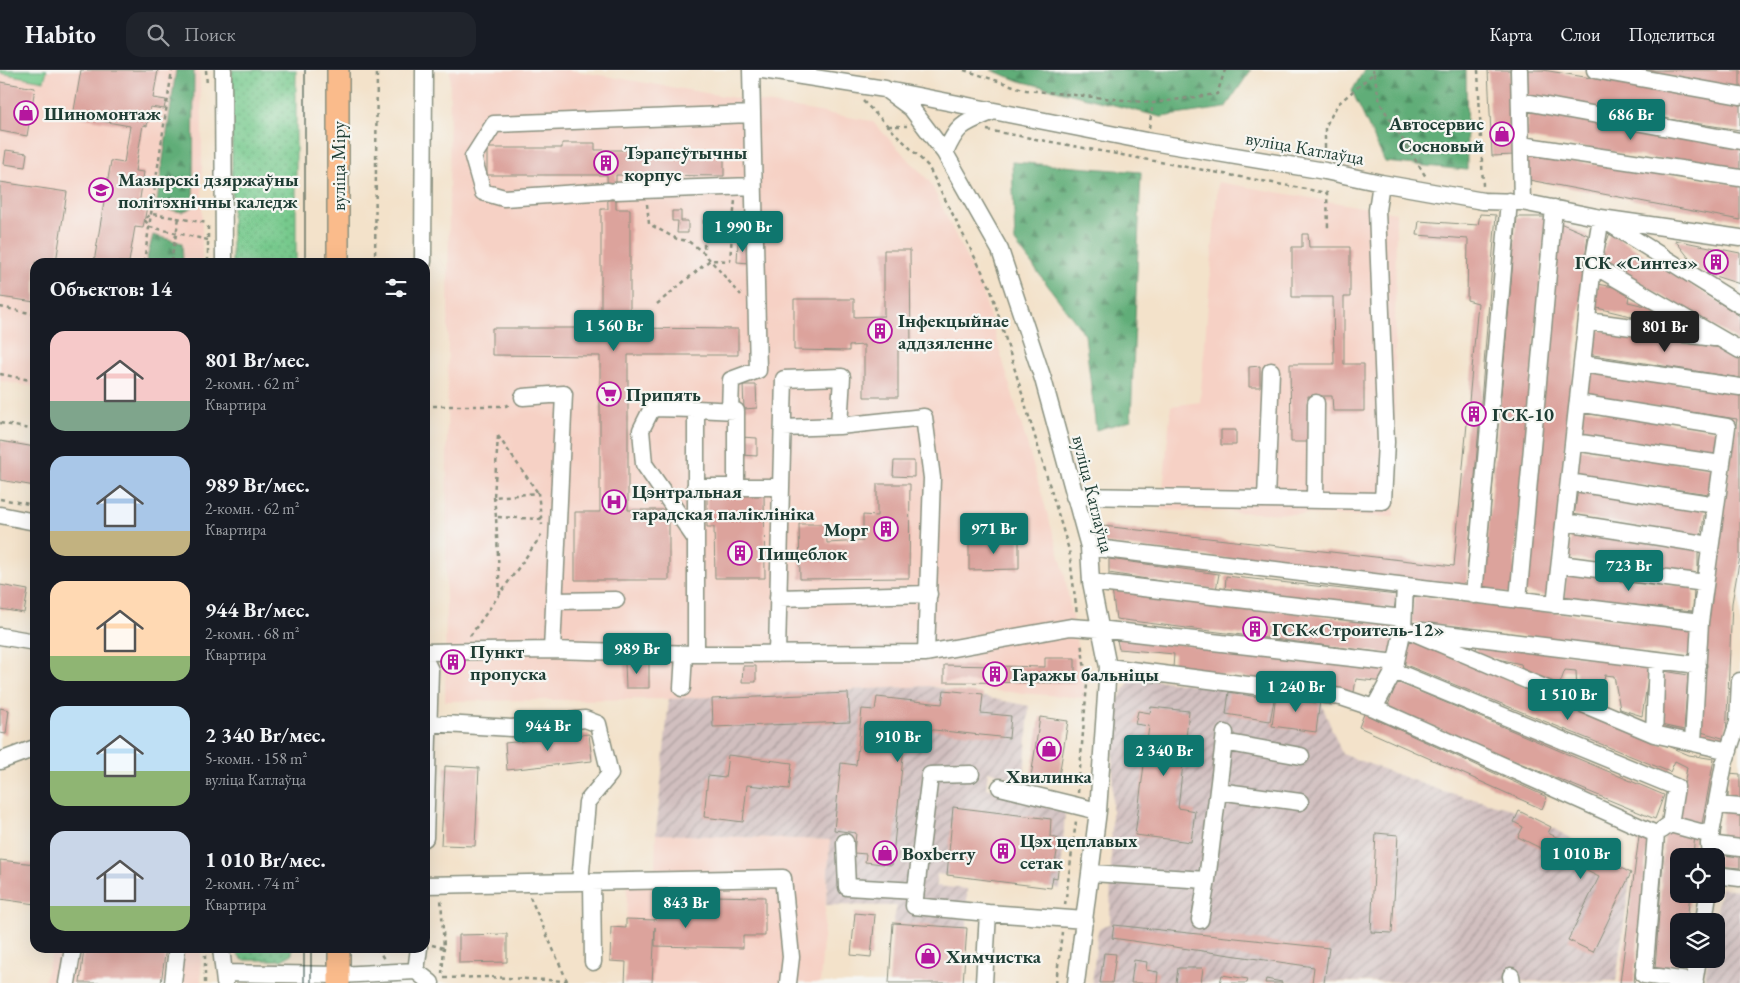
<!DOCTYPE html>
<html lang="ru">
<meta charset="utf-8">
<style>
:root{--surface:#171b24;--page:#20242c;--text:#f1f3f6;--muted:#9ea1a6;--line:#363941;--accent:#0f766e}
body{margin:0;font-family:"EB Garamond",serif;background:var(--page);color:var(--text);height:100vh;display:flex;flex-direction:column;font-size:19px;white-space:nowrap}
*{box-sizing:border-box;margin:0}
p{font-size:16px;color:var(--muted)}
.icon{flex:none;width:28px;height:28px;fill:none;stroke:currentColor;stroke-width:2;stroke-linecap:round;stroke-linejoin:round}
.map{position:relative;flex:1;overflow:hidden}
.details{position:absolute;left:30px;top:188px;width:400px;height:695px;display:flex;flex-direction:column;background:var(--surface);border-radius:15px;box-shadow:0 5px 20px #0002}
.details>*{flex:none}
.tools{position:absolute;left:1670px;top:778px;display:grid;gap:10px}
.tools a{display:grid;place-items:center;width:55px;height:55px;border-radius:10px;background:var(--surface);box-shadow:0 5px 20px #0002;font-size:25px}
.price{position:absolute;translate:-50% -42px;padding:0 11px;border-radius:5px;background:var(--accent);color:#fff;font-size:16px;line-height:32px;filter:drop-shadow(0 1px 2px #0008)}
.price::after{content:'';position:absolute;left:50%;top:30px;width:15px;height:11px;margin-left:-8px;background:inherit;clip-path:polygon(0 0,100% 0,50% 100%)}
.price.active{background:#222;color:#fff}
ul{padding:0;list-style:none}
li{display:flex;align-items:center;gap:15px;height:125px;padding:0 20px}
li span{display:grid;place-items:center;flex:none;width:140px;height:100px;border-radius:15px;color:#555}
li>.icon{margin-inline-start:auto}
span .icon{width:60px;height:60px;fill:#fffc;stroke-width:1}
li b{font-size:21px}
h2{display:flex;justify-content:space-between;align-items:center;height:60px;padding:0 20px;font-size:21px}
header{display:flex;align-items:center;gap:30px;box-sizing:border-box;height:70px;padding:0 25px;background:var(--surface);border-bottom:1px solid var(--line)}
header strong{font-size:24px}
nav{display:flex;gap:28px;margin-inline-start:auto;font-size:18px}
.search{width:350px;height:45px;background:var(--page);display:flex;align-items:center;gap:12px;box-sizing:border-box;padding:0 18px;border-radius:15px;color:var(--muted);font-size:19px}
.map>svg:first-child{display:block}
.built{fill:#f6d1c5}
.industrial{fill:url(#industrial-furrows)}
.grass{fill:url(#grass-dots);stroke:#4a8360}
.forest{fill:url(#forest-firs);stroke:#407556}
.garden{fill:#76c98c;stroke:#4a8360}
.building{fill:#dca39c}
.lines{fill:none;stroke-linecap:round;stroke-linejoin:round}
.minor-casing{stroke:#89907f;stroke-width:19}
.major-casing{stroke:#89907f;stroke-width:24}
.path{stroke:#89907f;stroke-width:2.5;stroke-dasharray:4 4;stroke-linecap:butt}
.minor{stroke:#fff;stroke-width:16}
.major{stroke:#fabb8b;stroke-width:21}
.tram{stroke:#1f3d34;stroke-width:1}
.labels{text-anchor:middle;dominant-baseline:central;stroke-width:4.5;stroke-linejoin:round;paint-order:stroke}
.poi-label{font-size:19px;font-weight:bold;fill:#1f3d34;stroke:#f6f6f2;text-anchor:start}
.street-label{font-size:19px;fill:#1f3d34;stroke:#f6f6f2}
</style>
<header>
<strong>Habito</strong>
<div class="search"><svg class="icon" aria-label="search" viewBox="0 0 24 24"><circle cx="10" cy="10" r="6"/><path d="M15 15l6 6"/></svg>Поиск</div>
<nav><a>Карта</a><a>Слои</a><a>Поделиться</a></nav>
</header>
<div class="map">
<svg width="1740" height="913" viewBox="0 0 1740 913">
<defs>
<pattern id="industrial-furrows" width="10" height="10" patternUnits="userSpaceOnUse" patternTransform="scale(1.25)"><rect width="10" height="10" fill="#d1bfbf"/><path d="M-1 1l2-2M0 10L10 0M9 11l2-2" fill="none" stroke="#a99c9c"/></pattern>
<pattern id="grass-dots" width="8" height="8" patternUnits="userSpaceOnUse" patternTransform="scale(1.25)"><rect width="8" height="8" fill="#76c98c"/><path d="M2 2h.1M6 6h.1" fill="none" stroke="#60a473" stroke-width="1.8" stroke-linecap="round"/></pattern>
<pattern id="forest-firs" width="22" height="20" patternUnits="userSpaceOnUse" patternTransform="scale(1.25)"><rect width="22" height="20" fill="#60ad78"/><path d="M5 1l3.5 6h-7zM16 11l3.5 6h-7z" fill="#4f8e63"/></pattern>
</defs>
<rect width="100%" height="100%" fill="#f6f6f2"/>
<filter id="ink" filterUnits="userSpaceOnUse"><feTurbulence type="fractalNoise" baseFrequency=".02" numOctaves="2"/><feDisplacementMap in="SourceGraphic" scale="10" xChannelSelector="R" yChannelSelector="G"/><feConvolveMatrix kernelMatrix="1 2 1 2 8 2 1 2 1" color-interpolation-filters="sRGB"/></filter>
<filter id="wash" filterUnits="userSpaceOnUse"><feTurbulence type="fractalNoise" baseFrequency=".0096" numOctaves="4" result="noise"/><feDisplacementMap in="SourceGraphic" scale="20" xChannelSelector="R" yChannelSelector="G"/><feGaussianBlur stdDeviation="1.12" result="paint"/><feColorMatrix in="noise" values="0 0 0 0 0 0 0 0 0 0 0 0 0 0 0 0 0 1.4 0 .05"/><feComposite in="paint" operator="in"/></filter>
<g filter="url(#wash)">
<rect width="100%" height="100%" fill="#f3e2ca"/>
<path class="built" d="M0,0H199L202,47V192H35V317L0,311Z
M450,0H570L872,51L930,112L983,223L1064,501L1086,628L929,616L669,629L445,631Z
M1218,112L1396,143L1394,447L1161,440L1171,336L1200,332Z
M656,764L830,770L820,913H625L626,892L610,891L611,857L626,858L628,798H655Z
M53,878H201V913H44Z"/>
<path class="industrial" d="M1132,607L1320,630L1342,684L1439,720L1519,741L1551,757L1631,803L1616,911L1092,913L1098,860L1110,853L1114,636Z
M929,616L1029,636L1024,711L988,701L986,718L1065,742L1060,819L937,804L936,816L967,819V858L893,853L897,836L826,835L830,770L656,764L669,629Z
M1721,818L1740,820V913H1704L1708,889H1716L1715,851Z"/>
<path class="grass" d="M232,0H296V192H232Z
M232,878H292V884L281,890H243Z"/>
<path class="forest" d="M176,0H194L193,137L182,142L160,138L157,131Z
M991,0H1251L1225,38L1161,47L1020,11Z
M1364,0H1466L1467,100L1385,92L1352,21Z
M1012,92L1141,102L1131,350L1096,360L1085,265L1015,172Z
M153,165L182,173L183,192H146Z"/>
<path class="garden" d="M0,0H47L44,11L0,3Z"/>
<g id="blocks">
<path class="building" d="M81,0H158L153,28L166,30L164,39L150,37L147,56L143,55L135,101L144,102L139,135L147,136L143,158L135,157L129,192H94L111,91L124,93L130,56L73,46Z
M1488,0H1510L1514,85L1492,86Z
M1524,0H1543L1740,33V60L1522,27Z
M1643,0H1740V20L1642,1Z
M0,12L35,18L27,66L0,61Z
M1530,39L1740,76V102L1525,68Z
M562,73H595V80H724V106L616,105V139H630V258L738,259V285H628V440H669V510H575V442H600V286L492,285V258H601V139H608L607,105H487V78H562Z
M6,80L27,83L25,97L4,94Z
M1527,85L1740,115V150L1524,109Z
M0,112L67,122L56,192H35V232L0,227Z
M672,141H681V151H688V163H677L678,151H672Z
M1480,144L1496,145L1466,518L1102,473L1103,456L1454,496L1478,233L1467,230L1468,169L1417,165L1419,151L1478,155Z
M1517,147H1546L1512,524L1483,520Z
M1560,153L1588,165L1549,527L1523,521Z
M1610,163L1740,246V272L1600,189Z
M1302,164H1308L1309,177H1350V227H1344V294H1364V341H1333L1332,326H1308L1309,372H1291L1290,294H1334L1333,227H1292V177H1302Z
M1675,170L1740,183V214L1699,201Z
M738,172L749,173V193L737,192Z
M884,180H910L911,280H898V327H864V275L849,276V281L794,280V229H854V247L884,246Z
M1598,214L1630,220L1628,232L1670,242L1667,255L1593,237Z
M1590,259L1729,279L1740,285V308L1587,284Z
M1260,296V317H1249V297Z
M1587,299L1740,323V487L1732,533L1726,669L1701,662L1705,545L1737,349L1583,326Z
M743,315H756L757,338L744,339Z
M1581,338L1718,361L1714,386L1577,365Z
M1221,360H1236V375H1221Z
M741,367L757,368V386L741,385Z
M0,371L35,377V416L0,410Z
M1579,379L1713,398L1709,424L1577,406Z
M894,391H914V407L893,406Z
M877,414H910L909,508L800,509L799,454H826L827,473L863,471V445L877,446Z
M1578,419L1705,440L1701,466L1574,446Z
M707,422L764,423L765,508H715L714,457H707Z
M1572,461L1698,477V504L1568,488Z
M969,470H1019V499L969,500Z
M1109,489L1219,504L1216,520L1109,503Z
M1567,502L1694,517L1693,541L1564,528Z
M1226,506L1397,525L1394,539L1225,521Z
M0,515L28,520L24,543L0,539Z
M1112,520L1395,555L1392,584L1116,549Z
M1414,526L1697,559L1694,587L1411,552Z
M1116,566L1388,600L1385,612L1356,609L1354,622L1173,598L1174,584L1119,579Z
M1411,569L1689,685L1714,689L1702,754L1679,749L1687,697L1675,691L1670,702L1401,593Z
M1478,571L1650,596L1642,646L1620,639L1614,606L1605,605L1600,631L1577,622L1576,601L1565,600L1559,616L1524,605L1521,594L1475,584Z
M448,586H458L457,598L448,597Z
M1045,588H1075V613L944,612V595L1045,597Z
M625,593H649V618H626Z
M743,596H756V612H742Z
M1664,601L1688,605L1684,660L1661,655Z
M1397,612L1664,725L1655,749L1387,638Z
M944,620L983,624L981,643L1011,646L1009,668L906,657L892,795L865,792L866,784L854,783L856,763L834,760L841,693L856,695L862,639L875,640L877,627L942,634Z
M1229,622L1274,630L1270,651L1226,644Z
M848,623L850,652L713,657L712,629Z
M1276,624L1320,630L1316,662L1272,656Z
M1151,637L1189,641L1178,738L1195,741L1191,772L1135,765L1149,656L1135,654L1138,641L1150,643Z
M0,638L9,640L6,664L0,663Z
M1364,644L1547,727L1542,739L1359,657Z
M1040,647L1068,651L1058,712L1031,707Z
M589,664L592,691L507,700L505,673Z
M728,685L792,693L789,719L747,715L743,752L704,747L708,706L725,708Z
M445,696L479,698L475,776L441,775Z
M1729,703L1740,704V729H1728Z
M953,737L1051,749L1050,766L1059,769L1055,794L1059,795L1057,808L1053,807L1051,818L947,805Z
M1519,741L1551,757L1548,763L1631,803L1593,882L1568,870L1599,807L1518,767L1523,757L1514,752Z
M1723,741L1740,742V770L1720,768Z
M1665,760L1695,764L1693,786H1679V824H1690L1687,851H1679V889H1683L1682,902L1655,899Z
M1376,763L1398,765L1392,863L1371,862Z
M1639,766L1648,769L1634,913H1620Z
M1718,782L1740,785V798L1717,796Z
M0,790L35,794V834L0,829Z
M656,825L765,827V866H743V878L655,876V857L652,913H625L626,892L610,891L611,857L626,858V849L655,850Z
M855,843L875,845L871,887L851,885Z
M893,853L967,858L963,913H889Z
M1114,855L1329,878L1324,913H1312L1314,897L1112,868Z
M507,864V892L459,893V865Z
M84,878H166L161,913H80Z
M1104,883L1116,884L1112,913H1100Z
M1134,890L1147,892L1146,900L1158,902L1157,913H1131Z
M1178,898H1203L1201,913H1176Z
M1222,905L1248,909L1247,913H1220Z
M1266,909L1282,912V913H1265Z"/>
</g>
</g>
<g filter="url(#ink)">
<use href="#blocks" fill-opacity="0" stroke="#89907f" stroke-width="1"/>
<g class="lines">
<g class="minor-casing">
<path id="minor" d="M223,0L224,192
M763,0L885,19L911,38L945,83L1000,180L1043,309L1089,477L1091,512L1108,597L1098,741L1076,913
M1519,0L1522,132
M1595,0L1740,26
M892,21L1146,71L1325,101L1381,113L1483,131L1522,132L1601,148L1740,168
M1520,31L1740,71
M1521,75L1740,108
M945,83C958,53 965,53 994,41
M608,121L504,128L483,122L473,87L494,54L751,44
M615,121L753,116
M1607,152L1740,235
M423,192L424,0
M1593,195L1740,280
M1587,251L1714,268
M1582,294L1740,317
M523,327L564,324L552,580
M1578,333L1727,357L1700,552L1693,672
M696,339L736,341V416
M730,341L731,310L758,300L751,0
M783,358L839,356L924,347L932,408L926,583
M1574,372L1721,394
M1569,412L1716,435
M695,417H781L777,584
M781,417L784,309L842,307L839,356
M1074,426L1383,431L1386,372L1377,140L1381,113
M1266,429L1271,301
M1315,430L1316,333
M0,445L35,452
M1565,452L1710,475
M695,468L644,394L641,360L652,338L696,339V584
M1089,477L1700,552
M1560,494L1705,513
M1091,512L1403,548
M1474,525L1509,131
M778,528L929,524
M1518,530L1554,138
M555,531L616,530
M1555,535L1593,195L1601,148
M1403,558L1654,664L1729,681
M1422,561L1698,595
M0,566L35,572
M425,582L552,580L696,584L926,583L1071,557L1099,559L1396,593
M425,590L430,600L425,768
M1108,597L1341,627L1374,638L1656,764L1644,905L1695,912
M1394,601L1676,717L1670,754
M682,618L684,584
M1374,638L1394,601L1403,558L1405,516
M428,653L512,658L585,649L598,654L610,704L587,732L580,812
M1654,664L1657,590
M1224,672L1301,686
M0,691L35,678
M971,704L930,705L914,836L988,843
M1000,717L1098,741
M1218,721L1300,732
M1717,735L1740,737
M1662,760L1670,754L1711,765
M845,772L847,817L916,821
M1709,774L1740,778
M1710,786L1709,774L1724,694L1738,652L1740,611
M1091,803L1207,810
M1716,805L1740,808
M592,812L593,892
M425,815L783,808L791,887L788,913
M1200,850L1207,810L1225,663
M1704,851L1708,824
M221,878L225,913
M416,901L431,913
M225,903L339,905L416,901L419,878
M1511,906L1512,913
M67,913L73,878
M173,913L177,878
M984,913L988,843L1085,850
M1694,913L1698,889"/>
</g>
<g class="major-casing">
<path id="major" d="M338,0V192
M339,913V878"/>
</g>
<path class="path" d="M206,0L207,16
M964,0L1026,20L1153,33
M1478,0L1483,116
M1374,3L1380,33L1426,107
M863,31L928,96L990,217L1069,480L1077,544
M888,56H907
M1149,58L1153,33L1217,24L1225,0
M987,60L1327,123L1328,158
M1325,86V57L1338,34L1374,3L1373,0
M647,134L649,154L677,169L688,171L704,183L741,225
M733,151L735,130
M208,170L150,157L144,149L152,144L208,153
M144,192L172,0
M171,192L179,148
M208,192V154
M375,192L377,0
M657,234L710,190L730,191L733,151L704,148V183
M0,237L35,244
M0,304L35,311
M32,310L35,293
M425,336H506L511,333
M0,353L35,360
M498,366L494,427L538,423L542,455
M498,366L538,423
M494,427L496,447
M0,429L35,435
M500,525L496,447L541,449
M31,557L35,533
M470,566L543,463
M35,629V638
M1078,723L1087,614L1081,572
M530,827L568,913
M1065,835L1076,751
M432,875L444,878L441,828
M377,878L384,889
M235,880L251,878
M442,904L444,878
M444,908L488,907L567,911
M205,913V880
M1056,913L1062,862"/>
<use href="#minor" class="minor"/>
<use href="#major" class="major"/>
<path class="tram" d="M305,192V0
M304,913V882
M311,913V878"/>
</g>
</g>
<defs>
<g id="shop-ring" transform="scale(1.25)"><circle r="9.5" fill="#f6f6f2" stroke="#b5179e" stroke-width="1.5"/><path d="M-5-2.5h2.3a2.7 3.5 0 0 1 5.4 0H5L5.5 6h-11ZM-1.5-2.5h3a1.5 2.3 0 0 0-3 0Z" fill="#b5179e"/></g>
<g id="building-ring" transform="scale(1.25)"><circle r="9.5" fill="#f6f6f2" stroke="#b5179e" stroke-width="1.5"/><path d="M-4-6H4V6H1V3H-1V6H-4ZM-2.5-4.3h1.7v1.8h-1.7ZM.8-4.3h1.7v1.8H.8ZM-2.5-1h1.7V.8h-1.7ZM.8-1h1.7V.8H.8Z" fill="#b5179e"/></g>
<g id="university-ring" transform="scale(1.25)"><circle r="9.5" fill="#f6f6f2" stroke="#b5179e" stroke-width="1.5"/><path d="M0-5L7-2L0 1L-7-2ZM-4 1L0 2.5L4 1V4Q0 6-4 4Z" fill="#b5179e"/></g>
<g id="supermarket-ring" transform="scale(1.25)"><circle r="9.5" fill="#f6f6f2" stroke="#b5179e" stroke-width="1.5"/><path d="M-6-5.5h2.5l.6 2H6L4.5 2H-2.5L-4.4-4H-6ZM-1.5 3.2a1.3 1.3 0 1 0 .1 0ZM3 3.2a1.3 1.3 0 1 0 .1 0Z" fill="#b5179e"/></g>
<g id="hospital-ring" transform="scale(1.25)"><circle r="9.5" fill="#f6f6f2" stroke="#b5179e" stroke-width="1.5"/><path d="M-5-5h3v3.5h4V-5h3V5h-3V1.5h-4V5h-3Z" fill="#b5179e"/></g>
</defs>
<g fill-rule="evenodd">
<use href="#shop-ring" x="26" y="43"/>
<use href="#shop-ring" x="1502" y="64"/>
<use href="#building-ring" x="606" y="93"/>
<use href="#university-ring" x="101" y="120"/>
<use href="#building-ring" x="1716" y="192"/>
<use href="#building-ring" x="880" y="261"/>
<use href="#supermarket-ring" x="609" y="324"/>
<use href="#building-ring" x="1474" y="344"/>
<use href="#hospital-ring" x="614" y="432"/>
<use href="#building-ring" x="886" y="459"/>
<use href="#building-ring" x="740" y="483"/>
<use href="#building-ring" x="1255" y="559"/>
<use href="#building-ring" x="453" y="592"/>
<use href="#building-ring" x="995" y="604"/>
<use href="#shop-ring" x="1049" y="679"/>
<use href="#building-ring" x="1003" y="781"/>
<use href="#shop-ring" x="885" y="783"/>
<use href="#shop-ring" x="928" y="886"/>
</g>
<g class="labels">
<g class="poi-label">
<text x="44" y="43">Шиномонтаж</text>
<text x="1484" y="53" text-anchor="end">Автосервис<tspan x="1484" dy="22">Сосновый</tspan></text>
<text x="624" y="82">Тэрапеўтычны<tspan x="624" dy="22">корпус</tspan></text>
<text x="118" y="109">Мазырскі дзяржаўны<tspan x="118" dy="22">політэхнічны каледж</tspan></text>
<text x="1698" y="192" text-anchor="end">ГСК «Синтез»</text>
<text x="898" y="250">Інфекцыйнае<tspan x="898" dy="22">аддзяленне</tspan></text>
<text x="626" y="324">Припять</text>
<text x="1492" y="344">ГСК-10</text>
<text x="632" y="421">Цэнтральная<tspan x="632" dy="22">гарадская паліклініка</tspan></text>
<text x="868" y="459" text-anchor="end">Морг</text>
<text x="758" y="483">Пищеблок</text>
<text x="1272" y="559">ГСК«Строитель-12»</text>
<text x="470" y="581">Пункт<tspan x="470" dy="22">пропуска</tspan></text>
<text x="1012" y="604">Гаражы бальніцы</text>
<text x="1049" y="706" text-anchor="middle">Хвилинка</text>
<text x="1020" y="770">Цэх цеплавых<tspan x="1020" dy="22">сетак</tspan></text>
<text x="902" y="783">Boxberry</text>
<text x="946" y="886">Химчистка</text>
</g>
<g class="street-label">
<text transform="translate(1305 78) rotate(10)">вуліца Катлаўца</text>
<text transform="translate(338 96) rotate(-90)">вуліца Міру</text>
<text transform="translate(1093 424) rotate(76)">вуліца Катлаўца</text>
</g>
</g>
</svg>
<div class="tools">
<a><svg class="icon" aria-label="locate" viewBox="0 0 24 24"><circle cx="12" cy="12" r="6"/><path d="M12 2v4M12 18v4M2 12h4M18 12h4"/></svg></a>
<a><svg class="icon" aria-label="layers" viewBox="0 0 24 24"><path d="M12 4l9 5-9 5-9-5zM3 14l9 5 9-5"/></svg></a>
</div>
<b class="price" style="left:1631px;top:71px">686 Br</b>
<b class="price" style="left:743px;top:183px">1 990 Br</b>
<b class="price" style="left:614px;top:282px">1 560 Br</b>
<b class="price active" style="left:1665px;top:283px">801 Br</b>
<b class="price" style="left:994px;top:485px">971 Br</b>
<b class="price" style="left:1629px;top:522px">723 Br</b>
<b class="price" style="left:637px;top:605px">989 Br</b>
<b class="price" style="left:1296px;top:643px">1 240 Br</b>
<b class="price" style="left:1568px;top:651px">1 510 Br</b>
<b class="price" style="left:548px;top:682px">944 Br</b>
<b class="price" style="left:898px;top:693px">910 Br</b>
<b class="price" style="left:1164px;top:707px">2 340 Br</b>
<b class="price" style="left:1581px;top:810px">1 010 Br</b>
<b class="price" style="left:686px;top:859px">843 Br</b>
<section class="details">
<h2>Объектов: 14<svg class="icon" aria-label="filters" viewBox="0 0 24 24"><path d="M4 7h16M4 17h16"/><circle cx="9" cy="7" r="2"/><circle cx="15" cy="17" r="2"/></svg></h2>
<ul>
<li><span style="background:linear-gradient(#f6c9c9 70%,#7fa58c 0)"><svg class="icon" aria-label="home" viewBox="0 0 24 24"><path d="M3 11l9-7 9 7M6 9v11h12V9"/></svg></span><div><b>801 Br/мес.</b><p>2-комн. · 62 m²</p><p>Квартира</p></div></li>
<li><span style="background:linear-gradient(#a9c7e8 75%,#c2b280 0)"><svg class="icon" aria-label="home" viewBox="0 0 24 24"><path d="M3 11l9-7 9 7M6 9v11h12V9"/></svg></span><div><b>989 Br/мес.</b><p>2-комн. · 62 m²</p><p>Квартира</p></div></li>
<li><span style="background:linear-gradient(#ffd9b3 75%,#8fb573 0)"><svg class="icon" aria-label="home" viewBox="0 0 24 24"><path d="M3 11l9-7 9 7M6 9v11h12V9"/></svg></span><div><b>944 Br/мес.</b><p>2-комн. · 68 m²</p><p>Квартира</p></div></li>
<li><span style="background:linear-gradient(#bfe0f5 65%,#8fb573 0)"><svg class="icon" aria-label="home" viewBox="0 0 24 24"><path d="M3 11l9-7 9 7M6 9v11h12V9"/></svg></span><div><b>2 340 Br/мес.</b><p>5-комн. · 158 m²</p><p>вуліца Катлаўца</p></div></li>
<li><span style="background:linear-gradient(#c9d6e8 75%,#8fb573 0)"><svg class="icon" aria-label="home" viewBox="0 0 24 24"><path d="M3 11l9-7 9 7M6 9v11h12V9"/></svg></span><div><b>1 010 Br/мес.</b><p>2-комн. · 74 m²</p><p>Квартира</p></div></li>
</ul>
</section>
</div>
